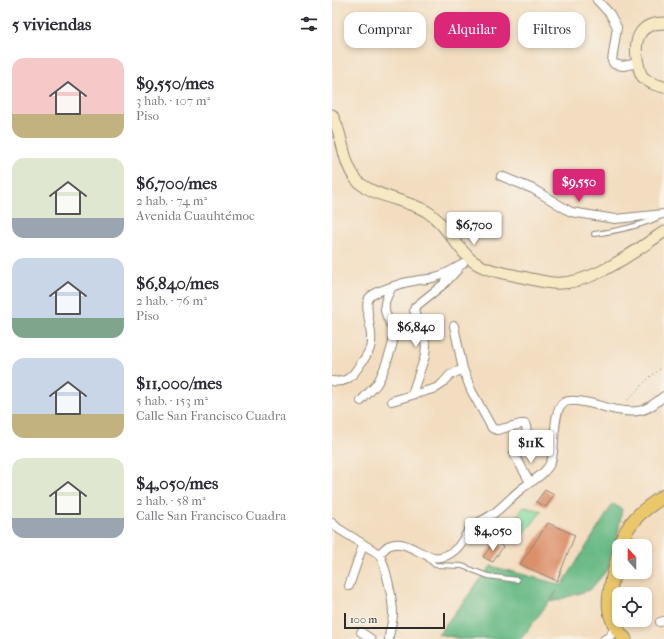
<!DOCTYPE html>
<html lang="es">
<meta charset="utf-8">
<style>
:root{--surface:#fff;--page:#f2f2f3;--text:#2b2b33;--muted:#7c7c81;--accent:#db2777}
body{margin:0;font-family:"IM FELL French Canon",serif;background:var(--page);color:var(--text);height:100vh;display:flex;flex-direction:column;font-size:15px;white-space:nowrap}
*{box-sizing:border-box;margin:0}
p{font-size:13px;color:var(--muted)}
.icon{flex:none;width:22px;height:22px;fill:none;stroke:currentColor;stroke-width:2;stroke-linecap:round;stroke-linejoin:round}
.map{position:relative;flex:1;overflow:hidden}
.details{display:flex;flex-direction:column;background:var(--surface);width:332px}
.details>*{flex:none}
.banner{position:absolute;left:12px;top:12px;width:260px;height:36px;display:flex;gap:8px}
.needle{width:26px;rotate:339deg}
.tools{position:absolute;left:280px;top:539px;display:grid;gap:8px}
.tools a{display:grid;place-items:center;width:40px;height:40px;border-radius:8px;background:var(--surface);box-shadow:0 2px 6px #0003;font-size:20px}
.scale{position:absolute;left:12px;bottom:10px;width:101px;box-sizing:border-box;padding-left:4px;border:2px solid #2b2b2b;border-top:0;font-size:11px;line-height:14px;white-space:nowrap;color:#2b2b2b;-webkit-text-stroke:3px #f7f3e8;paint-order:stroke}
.price{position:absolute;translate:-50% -34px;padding:0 9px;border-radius:4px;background:#fff;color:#222;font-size:13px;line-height:26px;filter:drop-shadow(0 1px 2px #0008)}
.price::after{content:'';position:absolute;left:50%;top:24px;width:12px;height:9px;margin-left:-6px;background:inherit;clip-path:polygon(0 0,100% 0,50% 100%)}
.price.active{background:var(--accent);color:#fff}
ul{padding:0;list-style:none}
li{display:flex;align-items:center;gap:12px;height:100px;padding:0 12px}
li span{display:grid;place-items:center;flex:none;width:112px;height:80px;border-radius:12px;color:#555}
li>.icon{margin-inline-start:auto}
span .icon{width:48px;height:48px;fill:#fffc;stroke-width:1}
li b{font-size:17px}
h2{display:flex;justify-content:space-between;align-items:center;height:48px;padding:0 12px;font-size:17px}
.tag{padding:0 14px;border-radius:12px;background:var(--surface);box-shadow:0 2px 6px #0003;font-size:14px;line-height:36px}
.tag.active{background:var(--accent);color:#fff}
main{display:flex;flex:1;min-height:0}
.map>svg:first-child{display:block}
.green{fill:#82da9e;stroke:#568264}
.forest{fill:#69ba85;stroke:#4a7258}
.building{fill:#db906a}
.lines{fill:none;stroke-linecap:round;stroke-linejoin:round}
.lane-casing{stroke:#8f8476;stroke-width:6}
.street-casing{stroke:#8f8476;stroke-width:10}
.secondary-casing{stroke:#8f8476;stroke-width:13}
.primary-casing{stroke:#8f8476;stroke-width:15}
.path{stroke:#8f8476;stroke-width:1;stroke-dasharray:1 3;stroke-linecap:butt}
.lane{stroke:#fff;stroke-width:4}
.street{stroke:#fff;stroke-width:8}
.secondary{stroke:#f7e9c3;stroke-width:11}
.primary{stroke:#eac769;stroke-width:13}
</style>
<main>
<section class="details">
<h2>5 viviendas<svg class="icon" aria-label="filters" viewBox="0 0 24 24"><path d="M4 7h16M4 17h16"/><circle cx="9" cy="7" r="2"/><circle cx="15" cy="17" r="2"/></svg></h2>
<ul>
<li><span style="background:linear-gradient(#f6c9c9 70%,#c2b280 0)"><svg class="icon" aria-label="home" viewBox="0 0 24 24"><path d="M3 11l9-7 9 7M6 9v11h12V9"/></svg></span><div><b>$9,550/mes</b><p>3 hab. · 107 m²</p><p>Piso</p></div></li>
<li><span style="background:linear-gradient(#dfe7d0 75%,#9aa5b1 0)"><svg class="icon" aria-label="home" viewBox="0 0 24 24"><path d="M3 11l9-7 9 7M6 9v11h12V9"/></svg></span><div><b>$6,700/mes</b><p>2 hab. · 74 m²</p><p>Avenida Cuauhtémoc</p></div></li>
<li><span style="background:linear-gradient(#c9d6e8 75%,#7fa58c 0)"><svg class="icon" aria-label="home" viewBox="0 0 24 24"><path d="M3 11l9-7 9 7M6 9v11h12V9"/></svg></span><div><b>$6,840/mes</b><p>2 hab. · 76 m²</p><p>Piso</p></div></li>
<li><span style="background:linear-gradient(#c9d6e8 70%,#c2b280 0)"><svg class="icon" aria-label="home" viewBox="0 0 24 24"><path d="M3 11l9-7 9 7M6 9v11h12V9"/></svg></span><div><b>$11,000/mes</b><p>5 hab. · 153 m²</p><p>Calle San Francisco Cuadra</p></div></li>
<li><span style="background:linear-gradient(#dfe7d0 75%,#9aa5b1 0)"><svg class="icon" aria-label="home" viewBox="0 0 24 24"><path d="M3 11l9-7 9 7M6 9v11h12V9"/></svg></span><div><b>$4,050/mes</b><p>2 hab. · 58 m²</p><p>Calle San Francisco Cuadra</p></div></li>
</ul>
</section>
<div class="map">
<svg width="332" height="639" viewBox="0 0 332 639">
<rect width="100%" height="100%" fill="#f7f3e8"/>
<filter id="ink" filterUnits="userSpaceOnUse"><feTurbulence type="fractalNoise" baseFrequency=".025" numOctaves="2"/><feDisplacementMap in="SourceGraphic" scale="8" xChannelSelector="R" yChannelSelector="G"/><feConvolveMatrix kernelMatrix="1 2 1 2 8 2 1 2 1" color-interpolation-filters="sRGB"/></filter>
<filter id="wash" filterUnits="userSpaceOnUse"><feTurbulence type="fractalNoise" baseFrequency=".012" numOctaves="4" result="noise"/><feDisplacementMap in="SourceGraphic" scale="16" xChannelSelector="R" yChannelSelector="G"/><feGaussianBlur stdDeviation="0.9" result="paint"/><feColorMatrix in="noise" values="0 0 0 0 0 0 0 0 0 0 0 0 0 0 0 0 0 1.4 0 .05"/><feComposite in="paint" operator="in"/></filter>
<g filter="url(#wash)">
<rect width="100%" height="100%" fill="#f3ddc0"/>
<path class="green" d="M192,507L210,511L190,536L173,530Z"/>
<path class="forest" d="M281,504L290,509L281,563L258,590L219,602L225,591L189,639H130L106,634L159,566L230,585Z"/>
<g id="blocks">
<path class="building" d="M213,490L222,495L214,507L204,502Z
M216,523L243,535L225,581L188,564Z
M163,541L171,547L161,562L151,557Z"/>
</g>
</g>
<g filter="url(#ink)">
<use href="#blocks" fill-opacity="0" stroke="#8f8476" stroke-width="1"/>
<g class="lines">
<g class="lane-casing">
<path id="lane" d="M262,234C285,231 306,227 327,217
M94,557L103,565L130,566L156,576L185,580"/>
</g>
<g class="street-casing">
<path id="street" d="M265,0L278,14L285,27L280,61L282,64L291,66L306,63
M169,176L201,189L239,212L283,219L332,214
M122,326L131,369L139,390L160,428L165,430L189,424H193C199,435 186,445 182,454L198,482
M0,381C12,383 18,379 25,369C29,363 36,355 38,348C43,334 31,307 37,298C42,291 73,282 82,281C89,279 97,280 103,277C113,275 122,269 131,264
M80,394L93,356L94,346L82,310L83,307L113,283L126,269
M29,401C34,395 40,390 44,385C50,377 63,342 62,333C62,329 59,325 57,321C50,307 52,301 60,287
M60,401L104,388L110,384L118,375L131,369
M0,523L7,529L47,554
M17,586L31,545
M328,622L332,621
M29,632L39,639
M57,639C57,631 61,622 61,614C61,600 54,566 47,554C50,552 53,548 56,546C79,534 97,574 124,549C131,543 133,533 140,527C145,522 152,520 158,516C169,509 178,498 188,490C199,481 213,475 219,462C224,449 220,411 231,403C243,396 272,408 285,410C291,411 300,412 306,411C316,410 325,402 332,396
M273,639C279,637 281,633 282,627"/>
</g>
<g class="secondary-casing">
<path id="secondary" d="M332,23C309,23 302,37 305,58C306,64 307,71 310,76C316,83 324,85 332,87
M0,115C11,134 10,160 23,178C35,195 75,200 94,211C112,222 122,243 137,258C150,270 168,272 185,276C196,278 209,282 221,283C259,286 301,252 332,232"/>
</g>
<g class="primary-casing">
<path id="primary" d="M288,546C296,520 311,510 332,496
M287,552C280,585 266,611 293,639"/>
</g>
<path class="path" d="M293,403L318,377L332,366"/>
<use href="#lane" class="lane"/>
<use href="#street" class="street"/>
<use href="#secondary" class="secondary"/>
<use href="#primary" class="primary"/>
</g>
</g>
</svg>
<div class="tools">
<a><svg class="needle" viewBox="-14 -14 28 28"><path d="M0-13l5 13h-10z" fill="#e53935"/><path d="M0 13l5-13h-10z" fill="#7c7c81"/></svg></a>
<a><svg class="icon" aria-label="locate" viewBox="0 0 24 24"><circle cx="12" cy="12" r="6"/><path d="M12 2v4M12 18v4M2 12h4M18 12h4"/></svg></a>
</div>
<div class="scale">100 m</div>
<b class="price active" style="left:247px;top:203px">$9,550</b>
<b class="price" style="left:142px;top:246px">$6,700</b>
<b class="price" style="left:84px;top:348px">$6,840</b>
<b class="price" style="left:199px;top:464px">$11K</b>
<b class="price" style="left:161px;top:552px">$4,050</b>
<div class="banner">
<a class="tag">Comprar</a>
<a class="tag active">Alquilar</a>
<a class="tag">Filtros</a>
</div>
</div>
</main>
